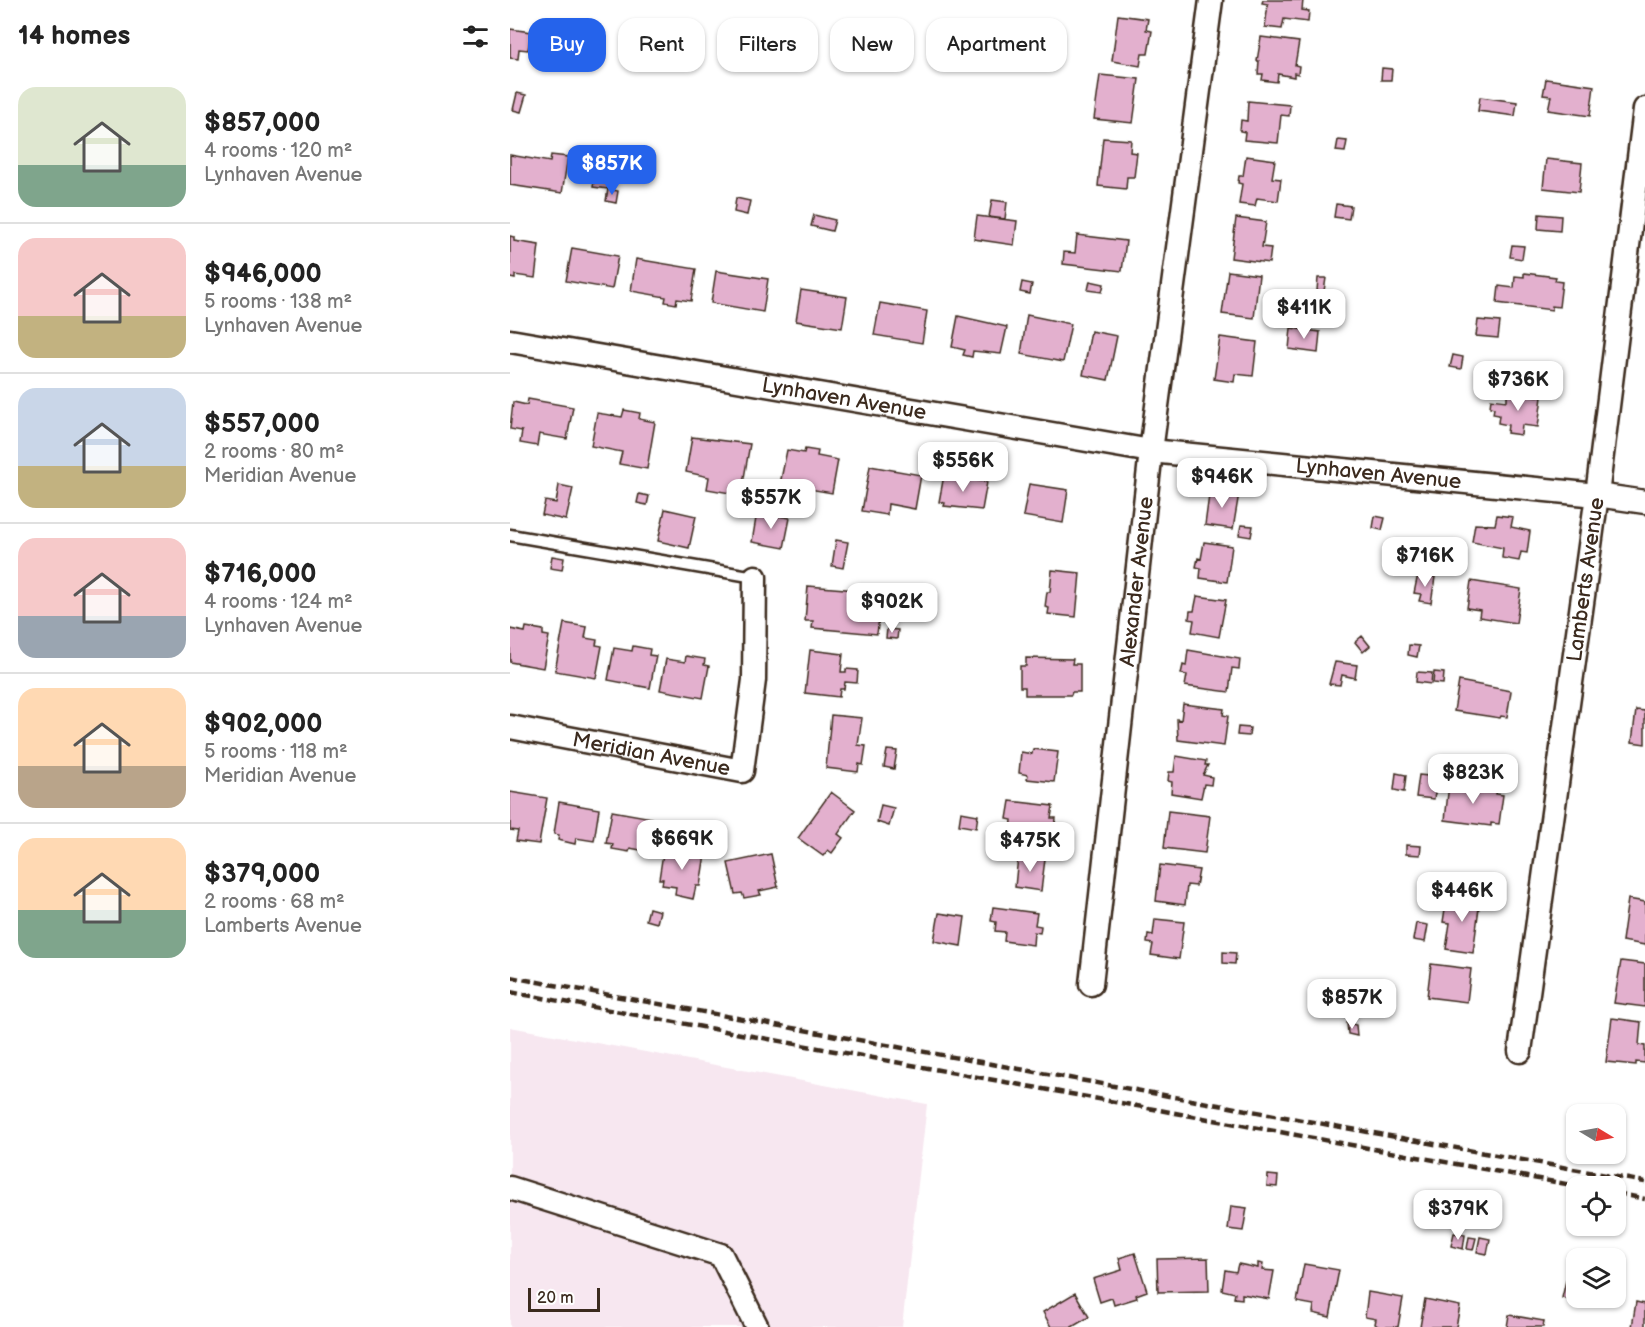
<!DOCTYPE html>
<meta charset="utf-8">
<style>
:root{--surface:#fff;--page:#f2f2f2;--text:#222;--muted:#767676;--line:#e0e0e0;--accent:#2563eb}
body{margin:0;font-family:"Balsamiq Sans",sans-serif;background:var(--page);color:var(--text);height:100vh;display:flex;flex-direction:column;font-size:22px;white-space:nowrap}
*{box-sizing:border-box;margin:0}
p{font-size:20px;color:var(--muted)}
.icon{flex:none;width:33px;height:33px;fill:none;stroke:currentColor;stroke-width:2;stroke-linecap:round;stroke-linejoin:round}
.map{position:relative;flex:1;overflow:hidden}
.sheet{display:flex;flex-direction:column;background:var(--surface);width:510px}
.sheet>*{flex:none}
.guide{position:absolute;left:18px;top:18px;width:570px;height:54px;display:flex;gap:12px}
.needle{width:39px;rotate:100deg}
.buttons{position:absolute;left:1056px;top:1104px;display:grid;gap:12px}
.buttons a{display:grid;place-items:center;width:60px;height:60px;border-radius:12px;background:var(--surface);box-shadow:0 2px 4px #0004;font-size:30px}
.scale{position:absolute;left:18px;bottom:15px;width:72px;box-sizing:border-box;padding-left:6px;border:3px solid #3b2a1e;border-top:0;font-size:16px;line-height:21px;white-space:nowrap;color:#3b2a1e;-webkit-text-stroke:4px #fff;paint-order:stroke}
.price{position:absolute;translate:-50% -51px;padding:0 14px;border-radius:12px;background:#fff;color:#222;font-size:20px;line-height:39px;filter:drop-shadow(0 2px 3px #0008)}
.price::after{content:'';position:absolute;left:50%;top:36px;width:18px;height:14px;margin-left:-9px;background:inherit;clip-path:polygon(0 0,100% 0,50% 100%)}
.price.selected{background:var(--accent);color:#fff}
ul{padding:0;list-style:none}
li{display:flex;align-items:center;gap:18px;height:150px;padding:0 18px}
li+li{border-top:2px solid var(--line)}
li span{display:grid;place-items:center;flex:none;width:168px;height:120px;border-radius:18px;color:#555}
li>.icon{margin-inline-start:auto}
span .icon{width:72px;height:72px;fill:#fffc;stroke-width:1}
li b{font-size:26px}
h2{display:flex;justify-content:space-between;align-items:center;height:72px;padding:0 18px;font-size:26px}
.chip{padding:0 21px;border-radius:18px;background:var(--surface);box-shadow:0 2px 4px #0004;font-size:21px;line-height:54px}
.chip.selected{background:var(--accent);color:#fff}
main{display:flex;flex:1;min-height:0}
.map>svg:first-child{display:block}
.built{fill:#f7e7f0}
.building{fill:#e3b0ce;stroke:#3b2a1e;stroke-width:1.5}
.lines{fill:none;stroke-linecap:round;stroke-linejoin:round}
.lane-casing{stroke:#3b2a1e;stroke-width:15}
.street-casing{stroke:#3b2a1e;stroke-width:27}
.lane{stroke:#fff;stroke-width:10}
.street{stroke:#fff;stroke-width:22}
.rail{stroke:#3b2a1e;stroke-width:4.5;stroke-dasharray:9 4.5;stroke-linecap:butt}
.labels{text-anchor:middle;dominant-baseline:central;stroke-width:5;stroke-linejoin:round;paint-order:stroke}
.street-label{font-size:21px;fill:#3b2a1e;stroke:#fff}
</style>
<main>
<section class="sheet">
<h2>14 homes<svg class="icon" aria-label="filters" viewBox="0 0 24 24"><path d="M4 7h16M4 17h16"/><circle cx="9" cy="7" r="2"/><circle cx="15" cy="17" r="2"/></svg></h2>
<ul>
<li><span style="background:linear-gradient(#dfe7d0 65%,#7fa58c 0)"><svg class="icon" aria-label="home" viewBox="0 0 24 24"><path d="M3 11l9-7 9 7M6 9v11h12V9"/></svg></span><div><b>$857,000</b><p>4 rooms · 120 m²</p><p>Lynhaven Avenue</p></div></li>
<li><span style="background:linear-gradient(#f6c9c9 65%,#c2b280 0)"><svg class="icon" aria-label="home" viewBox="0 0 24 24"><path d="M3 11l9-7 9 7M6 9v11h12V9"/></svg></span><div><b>$946,000</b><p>5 rooms · 138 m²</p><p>Lynhaven Avenue</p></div></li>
<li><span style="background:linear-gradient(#c9d6e8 65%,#c2b280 0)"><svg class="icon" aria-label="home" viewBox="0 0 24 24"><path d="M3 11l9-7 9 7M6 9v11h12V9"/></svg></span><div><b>$557,000</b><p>2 rooms · 80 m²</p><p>Meridian Avenue</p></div></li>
<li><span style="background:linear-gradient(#f6c9c9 65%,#9aa5b1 0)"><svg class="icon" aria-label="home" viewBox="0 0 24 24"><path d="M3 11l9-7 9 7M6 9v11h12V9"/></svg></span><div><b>$716,000</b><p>4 rooms · 124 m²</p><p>Lynhaven Avenue</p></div></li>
<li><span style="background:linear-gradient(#ffd9b3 65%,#b9a48a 0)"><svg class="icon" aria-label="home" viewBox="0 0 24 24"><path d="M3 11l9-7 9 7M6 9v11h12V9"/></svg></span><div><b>$902,000</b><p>5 rooms · 118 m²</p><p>Meridian Avenue</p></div></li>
<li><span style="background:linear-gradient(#ffd9b3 60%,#7fa58c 0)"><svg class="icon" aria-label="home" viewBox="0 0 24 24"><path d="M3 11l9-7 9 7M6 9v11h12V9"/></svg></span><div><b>$379,000</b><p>2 rooms · 68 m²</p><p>Lamberts Avenue</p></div></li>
</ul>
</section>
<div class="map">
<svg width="1135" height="1327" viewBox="0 0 1135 1327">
<rect width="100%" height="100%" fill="#fff"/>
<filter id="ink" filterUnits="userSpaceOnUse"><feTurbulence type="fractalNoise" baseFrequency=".0167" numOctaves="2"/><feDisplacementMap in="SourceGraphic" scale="12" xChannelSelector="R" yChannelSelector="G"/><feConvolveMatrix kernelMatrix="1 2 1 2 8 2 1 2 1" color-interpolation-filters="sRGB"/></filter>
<g filter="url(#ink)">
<path class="built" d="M0,1027L417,1104L392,1327H0Z"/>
<path class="building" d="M753,0H793L792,10L799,11L798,22L774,19L772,29L755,27L758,4L752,3Z
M608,15L638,19L636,30L642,31L638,54H632L630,66L602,61Z
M0,29L21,32L18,50L9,49L8,59L0,58Z
M751,37L789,42L785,65L789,66L788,74L784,73V77L768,74L767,82L752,80L753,74H748L749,61H747Z
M872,68L882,69L881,80H871Z
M590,75L629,79L623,123L584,119Z
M1036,79L1084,86L1080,116L1038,110L1041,96L1033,95Z
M7,93L16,95L11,112L3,110Z
M970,97L1007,102L1005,116L968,111Z
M738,101L780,105L779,116L771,115L768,143L734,140L735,132L730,131L731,120L737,121Z
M593,138L621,140L620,152L627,153L624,177H617L616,189L588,186Z
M828,140L837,141L835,152L826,151Z
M0,155L40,162L41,155L58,157L52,193L0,185Z
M736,156L765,160L762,178L771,179L768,201L747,198L745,206L729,204L732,184L728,183L729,176H733Z
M1036,159L1072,163L1069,192L1033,188Z
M85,175L99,177L98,189L83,187Z
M98,189L108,191L106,203L96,201Z
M226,198L240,201L237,215L224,212Z
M482,200L497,202L495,219L479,217Z
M826,204L841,206L839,219L824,217Z
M1029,214L1051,216L1050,231L1028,229Z
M304,215L325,220L322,231L301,226Z
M467,216L507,221L504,245L464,239Z
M726,218L756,222L752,247L761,248L759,263L721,258Z
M567,235L616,241L612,271L553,264L554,252L565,253Z
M0,236L4,237V241L29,245L25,278L5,275V279L0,278Z
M1002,245L1014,246L1012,259L1000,257Z
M62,248L108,256L102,289L56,281Z
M126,259L186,269L181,301L167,299L166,304L155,302L156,297L121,291Z
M206,271L258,279L253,312L201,303Z
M718,271L749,275L744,318L712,314Z
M1014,273L1046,277L1045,281L1052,282L1049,307L1042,306V310L987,303L989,286L1004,288L1005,276L1014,277Z
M808,278H816L814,291H807Z
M580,281L594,284L592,292L578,290Z
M512,282L522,284L520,294L510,292Z
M291,290L337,297L332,328L286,321Z
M370,303L417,311L412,343L364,335Z
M517,315L561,324L553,362L511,354Z
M448,316L497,327L491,354L463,351L462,357L453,355L455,350L442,347Z
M968,320L990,322L988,338L966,336Z
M781,328L810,332L808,353L779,349Z
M581,331L607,336L598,380L573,375Z
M710,337L747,342L743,376L725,374L724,382L704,379Z
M943,355L953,357L951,369L940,367Z
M997,392L1032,397L1028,427L1012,425L1011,435L997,433L998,425L988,423L989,415L983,414L984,408L980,407L981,399L997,401Z
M18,399L63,407L57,439L29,434L27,446L10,443L12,431L0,429L3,402L17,405Z
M114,410L130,413L129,419L145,422L137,469L109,464L112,452L81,446L87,413L112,417Z
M182,437L240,444L231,495L197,489L199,477L176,472Z
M295,449L308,451L307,456L328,460L322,493L270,484L277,450L294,453Z
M360,466L411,475L405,509L378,504L377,515L352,511Z
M434,475L477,482L472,510L434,506L435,503L429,502Z
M519,484L558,490L553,523L513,516Z
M49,485L63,488L56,520L32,515L35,501L46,503Z
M700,488L729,493L723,529L695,525Z
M129,494L139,496L137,505L127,503Z
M155,509L186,516L179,548L148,541Z
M247,512L280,518L274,548L242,542Z
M987,515L1003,517L1001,527L1020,531L1017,553L1011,552L1009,561L992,558L993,548L962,542L965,524L985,525Z
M865,516L875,518L872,530L863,528Z
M731,525L743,526L741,537L729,535Z
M326,540L338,542L333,568L322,566Z
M694,542L722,546L717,582L690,578L691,568L686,567L688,558L691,559Z
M42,556L54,558L52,570L40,568Z
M542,570L570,573L566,617L538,614L539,608L535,607L537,592H540Z
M908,574L925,577L921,603L909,601L911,594L904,593Z
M961,581L1011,589L1006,623L969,617L970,610L957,608Z
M298,586L372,592L367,634L302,628L303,621H295Z
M687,596L716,600L709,637L682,632L684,620L679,619L680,611H684Z
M54,623L77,627L75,638L87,640L86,645L92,646L86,678L45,671Z
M16,627L33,630V635L39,636L33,668L0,662V629L15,632Z
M377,629L388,630L387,639L376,638Z
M852,636L860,646L853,652L845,642Z
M899,645L909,646L907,657L898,655Z
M123,646L140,649L139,655L146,656L140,688L98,680L104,648L122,651Z
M300,650L333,654L331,672H336V669L348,670L347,683L335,682L334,689H330L329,697L295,693Z
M678,650L730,659L729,669L722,668L719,692L675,686L677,675L671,674L673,665L676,666Z
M176,656L195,659L194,665L199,666L193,698L150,690L156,659L175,662Z
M516,658L563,659L562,664H570V692H562L561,695H515V687H510V666H516Z
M825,662L847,665L845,678L832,675L830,685L819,684Z
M907,672L922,673L921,684L906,682Z
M924,672L934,673L933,684L923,683Z
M949,681L1001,691L997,717L991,716L990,718L944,711Z
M673,704L714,709L713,715L718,716L714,746L668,740L667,719L671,720Z
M1126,710L1135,711V744L1122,742Z
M321,715L352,718L348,745L356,746L353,765L349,764L348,772L316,768Z
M728,727L740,728L739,736L727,735Z
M523,749L548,752L544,782L517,779L518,775L509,773L511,752L522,754Z
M377,750L387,751L384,769L374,767Z
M666,756L696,761L695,765H698L693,775L702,777L701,785L694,784L691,798L661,793L662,782L658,781L659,772H664Z
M886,773L896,775L894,792L884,790Z
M909,775L928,777L924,799L906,797Z
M939,784L987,790L986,794L993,795L989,824L981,823V826L935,820Z
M0,792L37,798L29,844L6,841L8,831L0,830Z
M321,792L345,810L328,834L333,838L322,853L318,850L313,856L288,838Z
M500,801L543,806L541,818H546L545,827L540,826L538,837L501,832L502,820L497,819Z
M49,802L89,809L84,841L66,838L65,844L48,840L49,835L44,834Z
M371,805L384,808L379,826L367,822Z
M102,811L142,818L136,851L120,848L119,852L102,849L103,844L96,843Z
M658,811L700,816L695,853L654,848Z
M451,812L468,815L466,828L449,825Z
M896,845L911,846L910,855L896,854Z
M154,847L195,854L190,886H186L183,899L165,895L166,887L152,885L153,879H149Z
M261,854L268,887L249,891L251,895L234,898L232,893L225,894L218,863Z
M508,856L535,859L531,891L505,887Z
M650,865L689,870L686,886L677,885L675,905L646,901Z
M937,896L970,900L963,953L936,949L940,923L933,922Z
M1118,899L1135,902V945L1112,941Z
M483,907L527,913L525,925L531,926L530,933L524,932L523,945L494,941L495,932L485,931L486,922L481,921Z
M139,908L150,911L147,923L136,920Z
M429,913L455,917L451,946L424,941Z
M645,919L674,922L669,959L641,955L643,944L637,943L638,934L643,935Z
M906,923L918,925L915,942L903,940Z
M713,952L726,953L725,964L713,963Z
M1111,961L1135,964V1007L1104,1003Z
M921,964L961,969L957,1002L917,997Z
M1102,1018L1131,1022L1129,1045L1135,1046V1063L1126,1062V1065L1096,1062Z
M837,1023L846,1025L847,1036L838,1034Z
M758,1175L768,1176L767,1187L757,1186Z
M721,1206L737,1208L733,1231L718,1229Z
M944,1233L955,1235L953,1249L941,1246Z
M959,1237L966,1238L963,1250L957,1249Z
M970,1237L980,1239L977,1254L967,1252Z
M625,1253L637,1291L626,1295L627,1298L604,1305L602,1298L590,1302L583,1279L612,1270L609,1258Z
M698,1258L699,1291L648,1292L647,1259Z
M748,1263L753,1264L752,1270L764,1271L759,1299L732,1294V1299L724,1298L725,1293L712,1290L715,1270L726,1272L728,1264L748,1268Z
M794,1264L829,1270L820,1317L803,1313L804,1305L787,1302Z
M1056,1281L1066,1283L1064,1301L1052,1298Z
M858,1292L893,1298L888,1327H869L865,1324L866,1319L855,1317Z
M565,1293L579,1317L562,1327H541L533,1312Z
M915,1299L950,1306L946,1327H910Z
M1126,1302L1135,1304V1327H1122Z
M999,1315L1034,1321L1033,1327H997Z"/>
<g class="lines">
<g class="lane-casing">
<path id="lane" d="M0,535L245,577"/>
</g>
<g class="street-casing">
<g id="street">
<path id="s1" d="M0,341L641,451L1087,495L1135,502"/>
<path id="s2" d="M0,727L232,771L244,680L245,577"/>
<path id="s3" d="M581,984L641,451L701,0"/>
<path id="s4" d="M1010,1051L1087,495L1135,109"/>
<path d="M0,1188L211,1255L247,1327"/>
</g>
</g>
<use href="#lane" class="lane"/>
<use href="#street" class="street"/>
<path class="rail" d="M0,977L1135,1182
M0,992L1067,1186
M1106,1193L1135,1199"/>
</g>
</g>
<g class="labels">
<g class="street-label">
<text stroke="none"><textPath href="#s1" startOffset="339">Lynhaven Avenue</textPath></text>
<text stroke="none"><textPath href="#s1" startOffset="879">Lynhaven Avenue</textPath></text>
<text stroke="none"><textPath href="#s4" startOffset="476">Lamberts Avenue</textPath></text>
<text stroke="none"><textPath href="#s3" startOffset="405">Alexander Avenue</textPath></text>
<text stroke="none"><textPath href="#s2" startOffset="144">Meridian Avenue</textPath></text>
</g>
</g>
</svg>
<div class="buttons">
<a><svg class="needle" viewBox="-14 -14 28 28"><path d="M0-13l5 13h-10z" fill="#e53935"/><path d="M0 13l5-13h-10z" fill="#767676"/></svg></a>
<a><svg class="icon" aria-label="locate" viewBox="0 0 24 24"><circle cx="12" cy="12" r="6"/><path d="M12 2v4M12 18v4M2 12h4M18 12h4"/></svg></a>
<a><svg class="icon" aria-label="layers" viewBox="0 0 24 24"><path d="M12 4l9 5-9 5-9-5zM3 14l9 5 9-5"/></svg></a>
</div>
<div class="scale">20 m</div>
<b class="price selected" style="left:102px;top:196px">$857K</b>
<b class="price" style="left:794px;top:340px">$411K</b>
<b class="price" style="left:1008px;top:412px">$736K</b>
<b class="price" style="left:453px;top:493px">$556K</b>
<b class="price" style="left:712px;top:509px">$946K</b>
<b class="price" style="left:261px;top:530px">$557K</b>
<b class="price" style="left:915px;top:588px">$716K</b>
<b class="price" style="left:382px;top:634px">$902K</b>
<b class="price" style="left:963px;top:805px">$823K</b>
<b class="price" style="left:172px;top:871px">$669K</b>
<b class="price" style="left:520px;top:873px">$475K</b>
<b class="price" style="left:952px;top:923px">$446K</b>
<b class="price" style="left:842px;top:1030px">$857K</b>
<b class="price" style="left:948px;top:1241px">$379K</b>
<div class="guide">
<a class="chip selected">Buy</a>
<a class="chip">Rent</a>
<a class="chip">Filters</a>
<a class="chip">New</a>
<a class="chip">Apartment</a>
</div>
</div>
</main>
